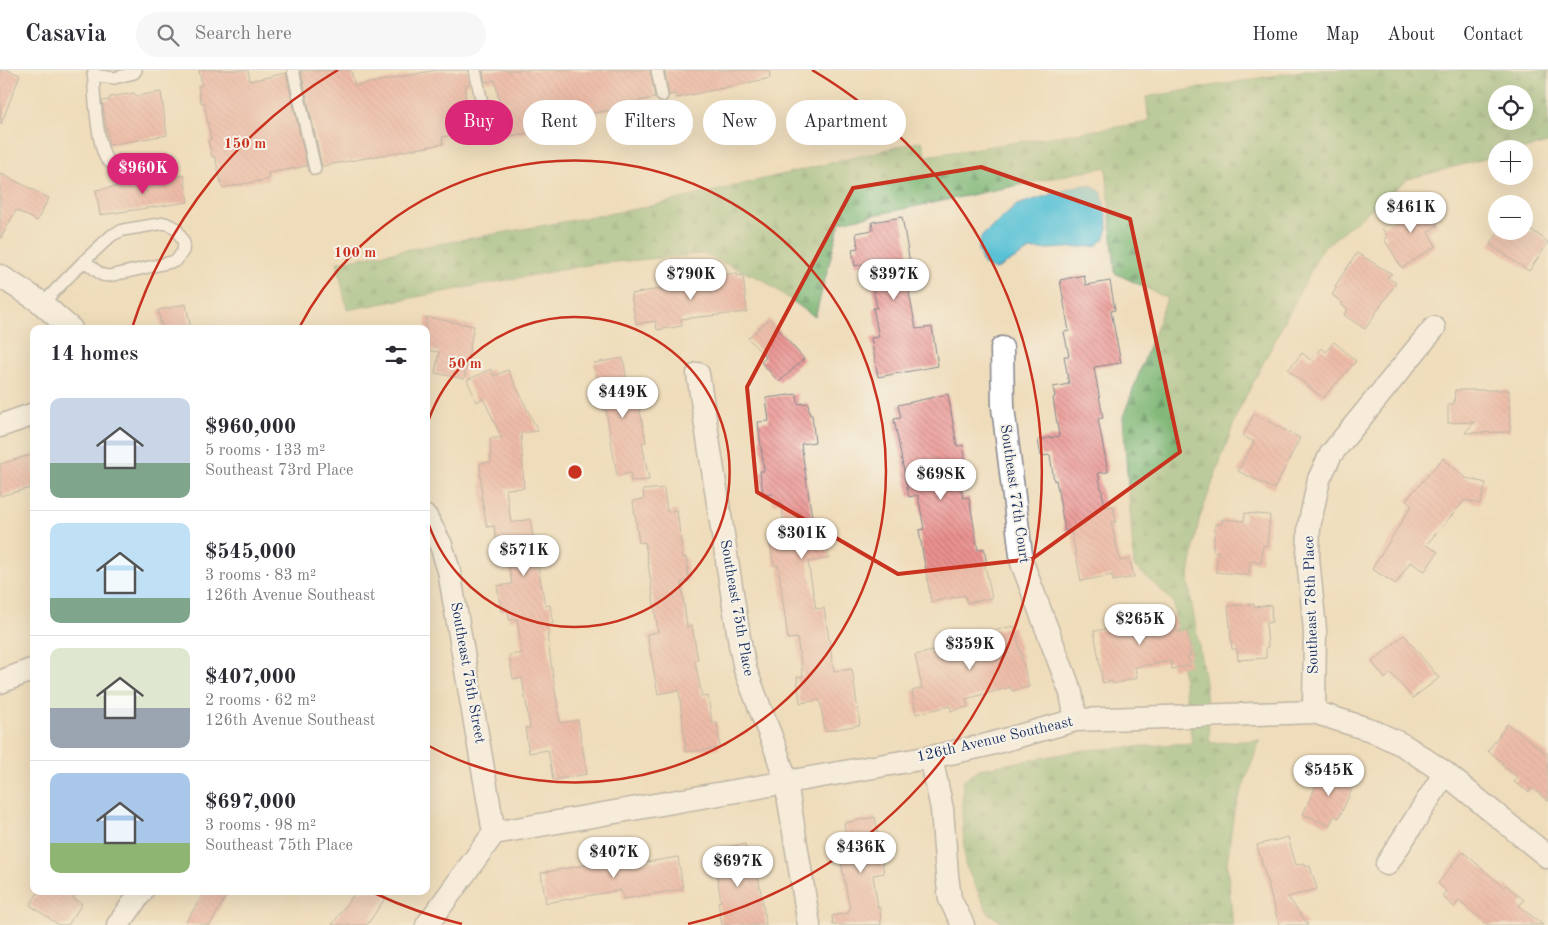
<!DOCTYPE html>
<meta charset="utf-8">
<style>
:root{--surface:#fff;--page:#f7f7f7;--text:#2b2b33;--muted:#7c7c81;--line:#e1e1e2;--accent:#db2777}
body{margin:0;font-family:"Old Standard TT",serif;background:var(--page);color:var(--text);height:100vh;display:flex;flex-direction:column;font-size:19px;white-space:nowrap}
*{box-sizing:border-box;margin:0}
p{font-size:16px;color:var(--muted)}
.icon{flex:none;width:28px;height:28px;fill:none;stroke:currentColor;stroke-width:2;stroke-linecap:round;stroke-linejoin:round}
.map{position:relative;flex:1;overflow:hidden}
.drawer{position:absolute;left:30px;top:255px;width:400px;height:570px;display:flex;flex-direction:column;background:var(--surface);border-radius:10px;box-shadow:0 5px 20px #0002}
.drawer>*{flex:none}
.hud{position:absolute;left:445px;top:30px;width:475px;height:45px;display:flex;gap:10px}
.tools{position:absolute;left:1488px;top:15px;display:grid;gap:10px}
.tools a{display:grid;place-items:center;width:45px;height:45px;border-radius:50%;background:var(--surface);box-shadow:0 5px 20px #0002;font-size:25px}
.price{position:absolute;translate:-50% -42px;padding:0 11px;border-radius:18px;background:#fff;color:#222;font-size:16px;line-height:32px;filter:drop-shadow(0 1px 2px #0008)}
.price::after{content:'';position:absolute;left:50%;top:30px;width:15px;height:11px;margin-left:-8px;background:inherit;clip-path:polygon(0 0,100% 0,50% 100%)}
.price.selected{background:var(--accent);color:#fff}
ul{padding:0;list-style:none}
li{display:flex;align-items:center;gap:15px;height:125px;padding:0 20px}
li+li{border-top:1px solid var(--line)}
li span{display:grid;place-items:center;flex:none;width:140px;height:100px;border-radius:10px;color:#555}
li>.icon{margin-inline-start:auto}
span .icon{width:60px;height:60px;fill:#fffc;stroke-width:1}
li b{font-size:21px}
h2{display:flex;justify-content:space-between;align-items:center;height:60px;padding:0 20px;font-size:21px}
.chip{padding:0 18px;border-radius:22px;background:var(--surface);box-shadow:0 5px 20px #0002;font-size:18px;line-height:45px}
.chip.selected{background:var(--accent);color:#fff}
header{display:flex;align-items:center;gap:30px;box-sizing:border-box;height:70px;padding:0 25px;background:var(--surface);border-bottom:1px solid var(--line)}
header strong{font-size:24px}
nav{display:flex;gap:28px;margin-inline-start:auto;font-size:18px}
.search{width:350px;height:45px;background:var(--page);display:flex;align-items:center;gap:12px;box-sizing:border-box;padding:0 18px;border-radius:28px;color:var(--muted);font-size:19px}
.map>svg:first-child{display:block}
.forest{fill:url(#forest-firs);stroke:#4c7269;fill-rule:evenodd}
.water{fill:#59c1d5;stroke:#3a789a}
.building{fill:url(#building-back-hatch)}
.lines{fill:none;stroke-linecap:round;stroke-linejoin:round}
.lane-casing{stroke:#85868c;stroke-width:14}
.street-casing{stroke:#85868c;stroke-width:25}
.lane{stroke:#fff;stroke-width:11}
.street{stroke:#fff;stroke-width:22}
.marked{fill:none;stroke:#c8321e;stroke-width:4;stroke-linejoin:round}
.ring{fill:none;stroke:#c8321e;stroke-width:2.5}
.labels{text-anchor:middle;dominant-baseline:central;stroke-width:4;stroke-linejoin:round;paint-order:stroke}
.street-label{font-size:15px;fill:#1b2f5e;stroke:#f7f3e8}
.centre{fill:#c8321e;stroke:#f7f3e8;stroke-width:2.5}
.ring-label{font-size:15px;text-anchor:middle;font-weight:bold;fill:#c8321e;stroke:#f7f3e8;stroke-width:4;stroke-linejoin:round;paint-order:stroke}
</style>
<header>
<strong>Casavia</strong>
<div class="search"><svg class="icon" aria-label="search" viewBox="0 0 24 24"><circle cx="10" cy="10" r="6"/><path d="M15 15l6 6"/></svg>Search here</div>
<nav><a>Home</a><a>Map</a><a>About</a><a>Contact</a></nav>
</header>
<div class="map">
<svg width="1548" height="855" viewBox="0 0 1548 855">
<defs>
<pattern id="forest-firs" width="22" height="20" patternUnits="userSpaceOnUse" patternTransform="scale(1.25)"><rect width="22" height="20" fill="#7eb674"/><path d="M5 1l3.5 6h-7zM16 11l3.5 6h-7z" fill="#669462"/></pattern>
<pattern id="building-back-hatch" width="6" height="6" patternUnits="userSpaceOnUse" patternTransform="scale(1.25)"><rect width="6" height="6" fill="#eb9290"/><path d="M-1 5l2 2M0 0l6 6M5-1l2 2" fill="none" stroke="#be7879"/></pattern>
</defs>
<rect width="100%" height="100%" fill="#f7f3e8"/>
<filter id="ink" filterUnits="userSpaceOnUse"><feTurbulence type="fractalNoise" baseFrequency=".02" numOctaves="2"/><feDisplacementMap in="SourceGraphic" scale="10" xChannelSelector="R" yChannelSelector="G"/><feConvolveMatrix kernelMatrix="1 2 1 2 8 2 1 2 1" color-interpolation-filters="sRGB"/></filter>
<filter id="wash" filterUnits="userSpaceOnUse"><feTurbulence type="fractalNoise" baseFrequency=".0096" numOctaves="4" result="noise"/><feDisplacementMap in="SourceGraphic" scale="20" xChannelSelector="R" yChannelSelector="G"/><feGaussianBlur stdDeviation="1.12" result="paint"/><feColorMatrix in="noise" values="0 0 0 0 0 0 0 0 0 0 0 0 0 0 0 0 0 1.4 0 .05"/><feComposite in="paint" operator="in"/></filter>
<g filter="url(#wash)">
<rect width="100%" height="100%" fill="#efdcba"/>
<path class="forest" d="M1307,0H1548V73L1524,79H1496V86L1408,109L1322,179L1238,342L1199,450L1188,511L1205,612L1210,673L1260,670L1234,742L1227,793L1233,855H1006L988,843L965,794L962,744L963,710L979,699L1084,680L1192,673L1173,531L1134,496L1123,347L1167,228L1115,203L1106,97L840,152L815,247L763,210L704,184L593,194L347,240L337,192L647,137L922,71L926,86L1149,52L1146,27ZM1496,24H1524V51H1496Z"/>
<path class="water" d="M1081,115L1093,116L1102,123L1108,157L1105,168L1096,176L1030,180L995,200L983,194L978,180L981,167L1017,135Z"/>
<g id="blocks">
<path class="building" d="M0,0H7L20,5L1,54Z
M199,0H248L250,11L286,3L307,96L268,103L269,109L222,118L215,87H212L208,70H211L204,32L201,33L198,16L202,15Z
M351,0L355,16L436,0H468L470,14L466,15L465,30L471,62L442,67L443,74L322,96L301,1Z
M483,0H650L655,28L621,34V38L548,52L550,59L504,67L500,45H502L495,10L485,12Z
M665,0H769L770,8L676,28V24L669,25Z
M161,22L167,65L109,75L102,31L110,30V27L134,23L135,26Z
M0,103L49,128L37,151L16,140L0,170Z
M184,105L188,132L100,145L96,120Z
M1421,130L1438,155L1428,162L1436,176L1402,198L1384,169L1388,167L1382,158Z
M902,147L914,216L908,217L916,259L932,257L938,296L878,307L871,268L879,267L873,238H877L868,193L855,196L852,179L858,178L856,163L873,160L872,152Z
M1499,161H1533L1548,172V173L1529,201L1490,175Z
M1357,183L1392,204L1387,207L1396,213L1365,259L1344,245L1348,239L1341,235L1343,233L1332,225L1337,217L1335,216Z
M737,203V206L743,205L747,242L681,249L682,256L657,260L655,251L636,254L631,224L693,213V208Z
M1084,205L1086,215L1110,211L1115,240L1111,241L1121,293L1094,297L1103,348L1098,349L1108,402L1098,403L1105,437L1113,436L1116,452H1111L1120,491L1130,489L1134,507L1113,511L1112,505L1081,511L1071,460L1065,461L1056,410L1054,411L1050,385L1041,386L1038,370L1059,366L1053,328L1055,327L1053,317L1069,314L1064,286H1069L1064,262L1069,261L1060,210Z
M186,234L191,259H162L158,240Z
M426,247L474,256L464,309L435,303L439,282L426,280Z
M769,249L804,289L779,312L761,292L766,288L748,268Z
M1334,272L1356,291L1323,328L1288,300L1302,283L1311,290L1321,278L1326,282Z
M623,288L627,310L633,309L641,346L646,372L642,373L649,410L631,411L630,403L617,406L606,340H603L594,293Z
M491,299L494,306L508,300L538,361L521,363L524,418L506,419L511,453L530,449L545,536L550,535L553,554L547,556L549,565H547L560,653L578,650L587,704L553,710L548,680L529,683L525,658H530L522,608L513,609L509,585L522,583L517,549L509,550L508,540L501,541L497,516L512,514L506,479L498,480L494,456L487,457L482,430L480,393L491,392L490,368H502L483,328L477,332L467,310Z
M1455,320H1509L1510,362L1465,363L1474,352L1448,353V334H1454Z
M797,324L798,334L808,333L810,345H812L815,372L801,374L814,461L824,460L829,488L808,492L816,539L824,538L834,601L852,599L860,655L825,661L820,630L800,633L797,607L803,606L797,568L788,569L778,495L774,496L769,469L786,466L781,433L773,434L772,424L763,425L760,401H764L758,352L769,351L766,328Z
M948,324L957,376L963,375L966,393L957,395L963,428L969,427L978,480L984,478L987,495H985L992,528L967,533L965,525L931,532L919,460L924,459L918,425L909,427L894,349L901,348L898,335Z
M1254,344L1300,368L1274,419L1238,401L1254,372L1243,366Z
M34,384V417L0,426V394Z
M1443,388L1466,408L1486,413L1480,434L1465,430L1426,475L1438,482L1425,501L1410,492L1396,514L1372,499L1412,435L1406,430Z
M664,418L667,442L677,440L683,488L686,487L689,511L681,512L687,557L692,556L698,590L695,591L702,627L708,626L712,653L717,652L720,678L686,682L679,620L658,624L647,564L658,562L645,472L639,473L633,431L644,429L643,420Z
M1245,443L1270,445L1267,476L1263,475L1261,493L1250,491L1249,505L1216,502L1218,482L1213,481L1215,454H1222V449L1244,451Z
M1254,534V537L1271,535L1272,552L1266,553L1268,577H1266V588L1238,590L1237,579H1232L1228,536Z
M1157,541L1159,549L1174,546L1177,562L1187,560L1191,585L1188,586L1190,595L1172,599L1171,591L1135,597L1137,608L1113,614L1112,611L1103,613L1094,561L1106,559L1105,553L1140,547L1139,545Z
M1014,556L1029,617L1012,621L1011,617L966,629L968,637L951,641L950,636L916,644L912,621L922,618L915,585L975,572L973,565Z
M1404,565L1439,608L1413,628L1391,603L1385,609L1372,592Z
M1507,654L1548,684V731L1532,718L1529,722L1514,712L1518,707L1502,695L1503,692L1488,681Z
M1324,698L1355,712L1339,748L1334,746L1329,756L1303,744Z
M875,747L884,803L873,805L878,838H880L881,855H833L832,846L849,843L848,841L850,840L840,786L849,784L844,753Z
M1288,767L1296,795L1305,793L1306,797L1310,796L1317,819L1288,827L1308,855H1279L1257,775Z
M745,774L749,806L758,805L766,855H722L718,832L721,831L713,779Z
M1463,782L1504,817L1506,815L1524,830L1519,836L1543,855H1488L1459,831L1454,837L1442,826L1446,821L1438,813Z
M639,785L641,793L678,787L683,819L623,829L621,820L546,833L541,803Z
M39,821H78L73,828L82,834L68,855H59L30,835Z
M205,821H229L210,855H184Z
M356,821H390L367,855H332Z"/>
</g>
</g>
<g filter="url(#ink)">
<use href="#blocks" fill-opacity="0" stroke="#85868c" stroke-width="1"/>
<g class="lines">
<g class="lane-casing">
<path id="lane" d="M94,0C93,18 97,76 107,90C110,93 116,96 120,98L171,89
M293,0L315,99
M475,0L488,62
M657,0L662,26
M93,5L114,8L134,3L136,0
M42,234L84,191L112,165L123,160L165,153L176,158L184,173L183,181L176,191L109,206L102,205L84,191"/>
</g>
<g class="street-casing">
<path id="street" d="M0,206L39,231L71,259
M1002,278L1003,337L1022,493L1071,623L1076,650
M698,304L740,574L745,599L776,680L786,712L809,855
M0,356L34,344
M426,447L441,475L449,501L494,763
M0,612L34,599
M1314,642L1315,560L1308,488L1309,457L1319,409L1331,384L1434,258
M931,687L942,739L947,805L950,829L963,855
M494,763L931,687L983,676L1076,650L1314,642L1371,660L1403,675L1445,703L1548,787
M1387,794L1445,703
M118,855L142,821
M427,855L494,763"/>
</g>
<use href="#lane" class="lane"/>
<use href="#street" class="street"/>
</g>
</g>
<path d="M0 0H1548V855H0ZM981,97L1130,149L1180,382L1032,489L898,504L757,422L747,317L853,118Z" fill="#efdcba" fill-opacity=".55" fill-rule="evenodd"/>
<path class="marked" d="M981,97L1130,149L1180,382L1032,489L898,504L757,422L747,317L853,118Z"/>
<g class="ring">
<path d="M426 358A155 155 0 1 1 426 446"/>
<path d="M299 258A311 311 0 1 1 427 675"/>
<path d="M462 854A466 466 0 0 1 374 823M132 258A466 466 0 0 1 338 0M812 0A466 466 0 0 1 688 854"/>
</g>
<g class="labels">
<g class="street-label">
<text transform="translate(1014 424) rotate(82)">Southeast 77th Court</text>
<text transform="translate(1312 535) rotate(-92)">Southeast 78th Place</text>
<text transform="translate(736 538) rotate(80)">Southeast 75th Place</text>
<text transform="translate(467 603) rotate(80)">Southeast 75th Street</text>
<text transform="translate(995 670) rotate(-13)">126th Avenue Southeast</text>
</g>
</g>
<circle cx="575" cy="402" r="8" class="centre"/>
<g class="ring-label">
<text x="245" y="78">150 m</text>
<text x="355" y="187">100 m</text>
<text x="465" y="298">50 m</text>
</g>
</svg>
<div class="tools">
<a><svg class="icon" aria-label="locate" viewBox="0 0 24 24"><circle cx="12" cy="12" r="6"/><path d="M12 2v4M12 18v4M2 12h4M18 12h4"/></svg></a>
<a>+</a>
<a>−</a>
</div>
<b class="price selected" style="left:143px;top:125px">$960K</b>
<b class="price" style="left:1411px;top:164px">$461K</b>
<b class="price" style="left:691px;top:231px">$790K</b>
<b class="price" style="left:894px;top:231px">$397K</b>
<b class="price" style="left:623px;top:349px">$449K</b>
<b class="price" style="left:941px;top:431px">$698K</b>
<b class="price" style="left:802px;top:490px">$301K</b>
<b class="price" style="left:524px;top:507px">$571K</b>
<b class="price" style="left:1140px;top:576px">$265K</b>
<b class="price" style="left:970px;top:601px">$359K</b>
<b class="price" style="left:1329px;top:727px">$545K</b>
<b class="price" style="left:861px;top:804px">$436K</b>
<b class="price" style="left:614px;top:809px">$407K</b>
<b class="price" style="left:738px;top:818px">$697K</b>
<div class="hud">
<a class="chip selected">Buy</a>
<a class="chip">Rent</a>
<a class="chip">Filters</a>
<a class="chip">New</a>
<a class="chip">Apartment</a>
</div>
<section class="drawer">
<h2>14 homes<svg class="icon" aria-label="filters" viewBox="0 0 24 24"><path d="M4 7h16M4 17h16"/><circle cx="9" cy="7" r="2"/><circle cx="15" cy="17" r="2"/></svg></h2>
<ul>
<li><span style="background:linear-gradient(#c9d6e8 65%,#7fa58c 0)"><svg class="icon" aria-label="home" viewBox="0 0 24 24"><path d="M3 11l9-7 9 7M6 9v11h12V9"/></svg></span><div><b>$960,000</b><p>5 rooms · 133 m²</p><p>Southeast 73rd Place</p></div></li>
<li><span style="background:linear-gradient(#bfe0f5 75%,#7fa58c 0)"><svg class="icon" aria-label="home" viewBox="0 0 24 24"><path d="M3 11l9-7 9 7M6 9v11h12V9"/></svg></span><div><b>$545,000</b><p>3 rooms · 83 m²</p><p>126th Avenue Southeast</p></div></li>
<li><span style="background:linear-gradient(#dfe7d0 60%,#9aa5b1 0)"><svg class="icon" aria-label="home" viewBox="0 0 24 24"><path d="M3 11l9-7 9 7M6 9v11h12V9"/></svg></span><div><b>$407,000</b><p>2 rooms · 62 m²</p><p>126th Avenue Southeast</p></div></li>
<li><span style="background:linear-gradient(#a9c7e8 70%,#8fb573 0)"><svg class="icon" aria-label="home" viewBox="0 0 24 24"><path d="M3 11l9-7 9 7M6 9v11h12V9"/></svg></span><div><b>$697,000</b><p>3 rooms · 98 m²</p><p>Southeast 75th Place</p></div></li>
</ul>
</section>
</div>
